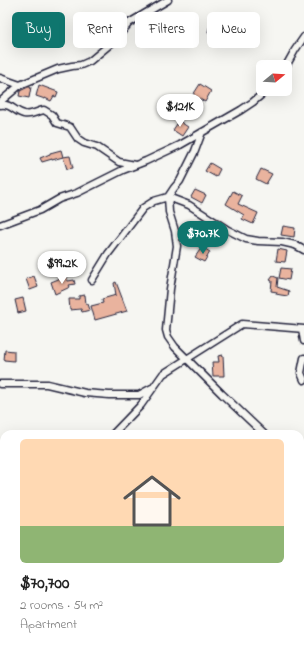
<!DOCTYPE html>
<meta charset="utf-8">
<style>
:root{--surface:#fff;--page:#f2f2f2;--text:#222;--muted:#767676;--accent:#0f766e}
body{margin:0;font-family:"Indie Flower",sans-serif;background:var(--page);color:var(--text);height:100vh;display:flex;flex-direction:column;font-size:15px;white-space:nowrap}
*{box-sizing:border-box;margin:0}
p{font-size:13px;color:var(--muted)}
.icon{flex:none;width:22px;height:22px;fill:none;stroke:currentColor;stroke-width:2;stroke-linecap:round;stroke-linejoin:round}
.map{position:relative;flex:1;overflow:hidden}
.panel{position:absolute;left:0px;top:430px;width:304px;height:220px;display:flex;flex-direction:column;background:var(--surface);border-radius:12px 12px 0 0;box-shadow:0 4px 16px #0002}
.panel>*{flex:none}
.banner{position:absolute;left:12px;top:12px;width:280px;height:36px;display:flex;gap:8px}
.needle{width:26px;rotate:72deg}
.controls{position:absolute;left:256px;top:60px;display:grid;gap:8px}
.controls a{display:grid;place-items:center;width:36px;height:36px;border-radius:6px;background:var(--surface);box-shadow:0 4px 16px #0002;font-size:20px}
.price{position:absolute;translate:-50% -34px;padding:0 9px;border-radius:14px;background:#fff;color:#222;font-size:13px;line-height:26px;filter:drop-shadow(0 1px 2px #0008)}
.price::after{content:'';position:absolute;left:50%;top:24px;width:12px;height:9px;margin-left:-6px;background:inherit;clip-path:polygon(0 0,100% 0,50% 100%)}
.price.current{background:var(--accent);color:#fff}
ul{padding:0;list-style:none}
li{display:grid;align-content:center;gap:8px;height:212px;padding:0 20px}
li span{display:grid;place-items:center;height:124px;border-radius:6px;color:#555}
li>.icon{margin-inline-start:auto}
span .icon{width:72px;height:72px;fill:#fffc;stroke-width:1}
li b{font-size:17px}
.pill{padding:0 14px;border-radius:6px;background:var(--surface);box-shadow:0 4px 16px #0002;font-size:14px;line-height:36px}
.pill.current{background:var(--accent);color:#fff}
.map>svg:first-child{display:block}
.building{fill:#e9b39e;stroke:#22223b}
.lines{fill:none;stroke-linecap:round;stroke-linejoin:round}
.minor-casing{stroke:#22223b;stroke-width:9}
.minor{stroke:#f6f6f2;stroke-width:6}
</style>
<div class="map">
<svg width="304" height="650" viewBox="0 0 304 650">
<rect width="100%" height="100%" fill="#f6f6f2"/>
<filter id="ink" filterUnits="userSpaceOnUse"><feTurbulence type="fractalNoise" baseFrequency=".025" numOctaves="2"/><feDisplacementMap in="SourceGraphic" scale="8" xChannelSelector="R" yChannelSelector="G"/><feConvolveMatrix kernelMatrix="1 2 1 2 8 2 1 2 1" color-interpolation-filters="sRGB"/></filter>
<g filter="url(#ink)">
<path class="building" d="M211,21L221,24L218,35L208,32Z
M200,84L211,91L205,102L193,95Z
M39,85L58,92L56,97L54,96L51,101L45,98V99L36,96Z
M28,87H31L29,98L19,96L20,91Z
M179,121L188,127L182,136L173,130Z
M61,150L63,157L52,160V159L42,162L40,158L50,154V153Z
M70,156L73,168L67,169L63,157Z
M210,163L220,169L216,177L205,171Z
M261,169L272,174L266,184L256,179Z
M195,190L206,195L202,203L191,197Z
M233,191L242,196L238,204L258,213L253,224L242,219L244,215L226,204Z
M283,226L295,228L294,237L281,235Z
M202,247L210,252L204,262L195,257Z
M278,249L287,251L285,262L276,261Z
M281,268L291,269L289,280L279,278Z
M34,276L38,287L30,290L26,279Z
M66,276L68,281L74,280L75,284L69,285L70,287L55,294L51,282Z
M273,276L278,278L277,287L289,291L288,296L281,295L276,294L277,292L271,291L272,281L270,280Z
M116,282L127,311L95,320L91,306L103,303L102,299L116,295L114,283Z
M85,295L86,304H88L90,310L82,312L81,309L70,310L69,299H79V296Z
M23,298L26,311L18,313L15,300Z
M5,350L14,351V361L4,360Z
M223,355L224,376H213L212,362H219L218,356Z"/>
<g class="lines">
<g class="minor-casing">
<path id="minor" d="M285,68L295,50L304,37
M0,78L20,85L58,69L72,66L81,65L90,61L114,41L129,23L168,0
M0,102L20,85
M0,105C11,103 15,112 24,114C31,116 37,111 44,110L52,115L57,123L70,127L78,139L84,143L97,147L119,162L135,165
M202,132L195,151L180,181L174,188L168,197L169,212L175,231L177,246L170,289L166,330L168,337L175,347L222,394L264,434
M0,225L40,210L59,199L77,193L123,170L146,161L180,145L241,110L253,102L268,89
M92,280L108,254L143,208L154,201L168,197L189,205L228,230L246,239L258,241L282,242L295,245L304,250
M302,329L304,341
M304,358L301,373L304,380
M0,384H47L85,393L109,395H139L152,388
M113,434L141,405L163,374L242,324L304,329
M300,471L304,476
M300,484L304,485
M0,591H4"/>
</g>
<use href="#minor" class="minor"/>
</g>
</g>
</svg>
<div class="controls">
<a><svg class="needle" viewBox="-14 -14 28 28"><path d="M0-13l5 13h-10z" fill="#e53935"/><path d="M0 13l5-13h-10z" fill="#767676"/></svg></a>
</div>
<b class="price" style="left:180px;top:128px">$121K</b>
<b class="price current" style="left:203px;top:255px">$70.7K</b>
<b class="price" style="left:62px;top:285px">$99.2K</b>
<div class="banner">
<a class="pill current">Buy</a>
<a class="pill">Rent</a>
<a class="pill">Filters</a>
<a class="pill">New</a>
</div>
<section class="panel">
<ul>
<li><span style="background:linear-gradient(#ffd9b3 70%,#8fb573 0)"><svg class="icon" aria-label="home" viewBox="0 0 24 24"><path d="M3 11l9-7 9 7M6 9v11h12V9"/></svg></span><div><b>$70,700</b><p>2 rooms · 54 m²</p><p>Apartment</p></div></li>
</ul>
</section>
</div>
